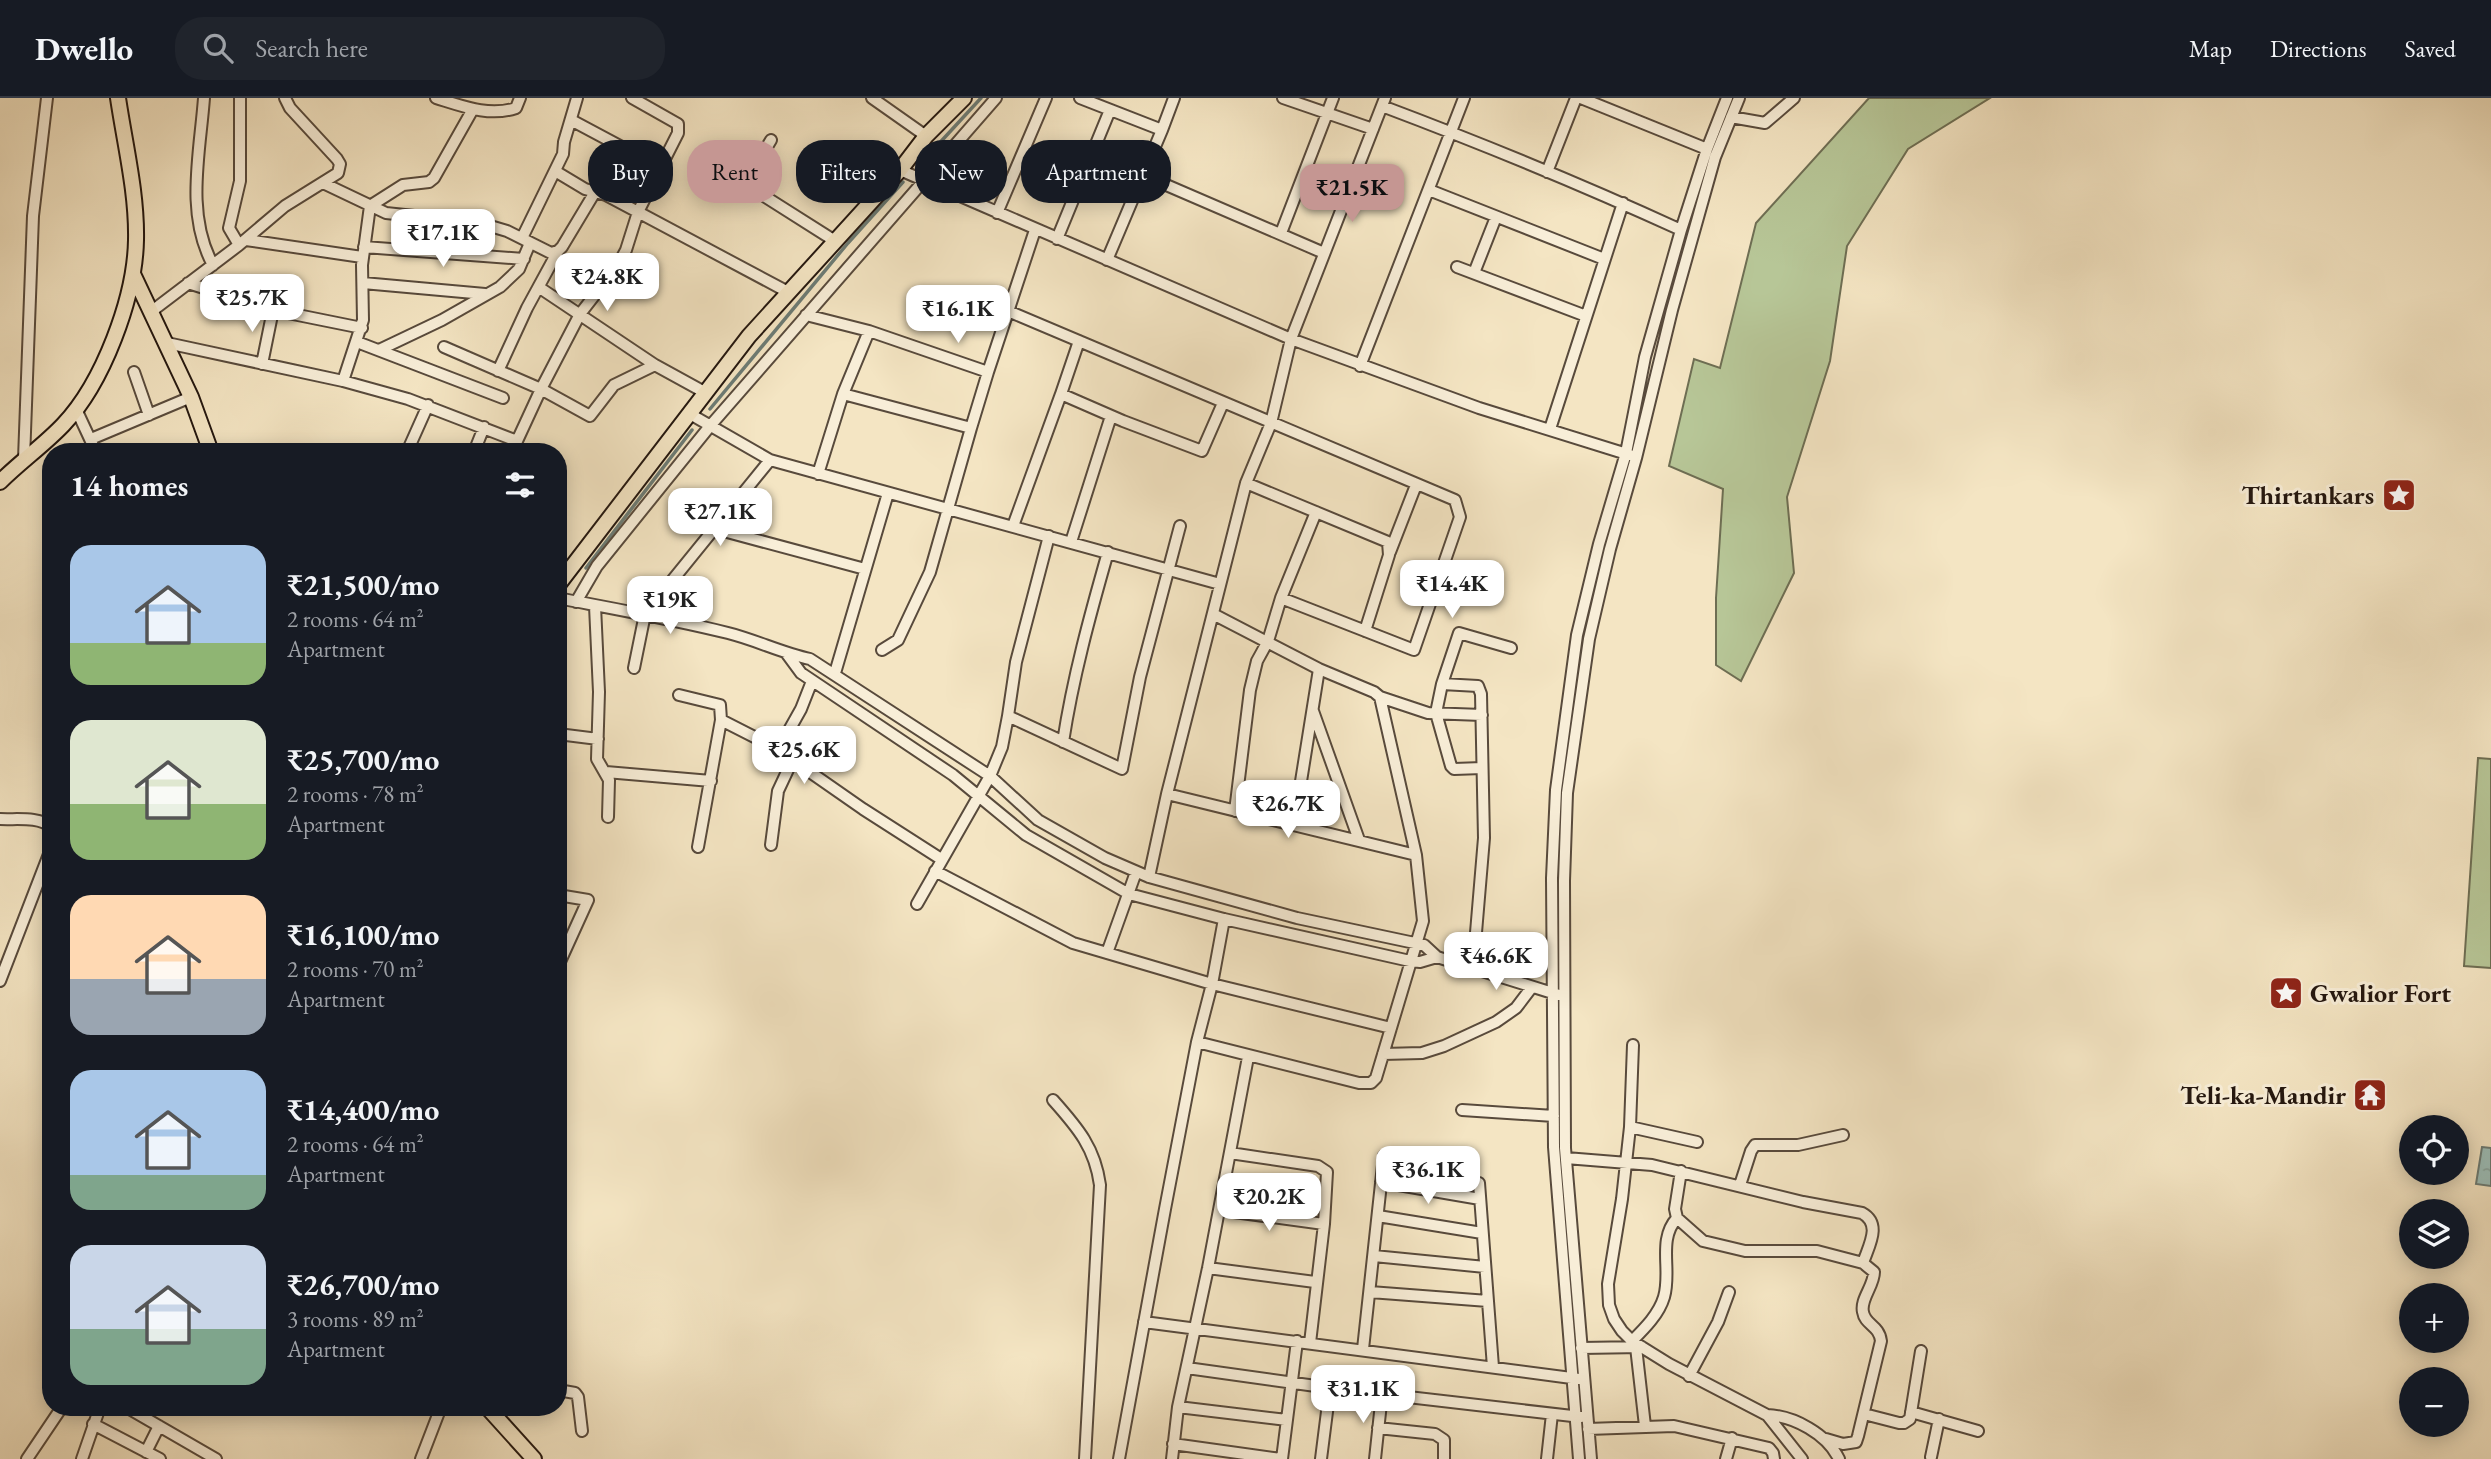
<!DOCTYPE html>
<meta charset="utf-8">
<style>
:root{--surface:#171b24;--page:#20242c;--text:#f1f3f6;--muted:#9ea1a6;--line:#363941;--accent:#c59692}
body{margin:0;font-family:"EB Garamond",serif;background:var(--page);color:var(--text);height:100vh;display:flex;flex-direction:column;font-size:26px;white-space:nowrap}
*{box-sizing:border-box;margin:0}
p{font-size:23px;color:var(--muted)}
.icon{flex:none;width:38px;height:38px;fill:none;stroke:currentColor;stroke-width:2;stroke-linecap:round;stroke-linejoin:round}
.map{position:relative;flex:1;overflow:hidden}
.side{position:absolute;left:42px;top:345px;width:525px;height:973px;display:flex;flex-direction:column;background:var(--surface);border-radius:28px;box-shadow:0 4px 18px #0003}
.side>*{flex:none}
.guide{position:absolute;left:588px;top:42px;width:665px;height:63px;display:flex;gap:14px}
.buttons{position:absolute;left:2399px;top:1017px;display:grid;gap:14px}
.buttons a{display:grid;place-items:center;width:70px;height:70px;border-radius:50%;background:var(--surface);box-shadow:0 4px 18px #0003;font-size:35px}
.price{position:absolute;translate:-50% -60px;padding:0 16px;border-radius:14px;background:#fff;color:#222;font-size:23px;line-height:46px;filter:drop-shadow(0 2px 4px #0008)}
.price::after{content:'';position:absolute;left:50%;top:42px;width:21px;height:16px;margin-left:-10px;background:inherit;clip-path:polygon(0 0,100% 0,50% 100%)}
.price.active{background:var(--accent);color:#111}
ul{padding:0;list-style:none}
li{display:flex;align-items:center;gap:21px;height:175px;padding:0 28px}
li span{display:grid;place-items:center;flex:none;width:196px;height:140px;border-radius:21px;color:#555}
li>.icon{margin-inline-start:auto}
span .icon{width:84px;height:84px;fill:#fffc;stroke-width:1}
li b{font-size:30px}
h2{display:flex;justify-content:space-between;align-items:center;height:84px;padding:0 28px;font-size:30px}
.pill{padding:0 24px;border-radius:28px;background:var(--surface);box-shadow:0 4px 18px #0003;font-size:24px;line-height:63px}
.pill.active{background:var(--accent);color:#111}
header{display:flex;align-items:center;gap:42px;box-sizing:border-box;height:98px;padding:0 35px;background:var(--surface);border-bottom:2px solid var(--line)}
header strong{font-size:33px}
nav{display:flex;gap:38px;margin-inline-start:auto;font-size:24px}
.search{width:490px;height:63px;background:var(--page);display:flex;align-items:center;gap:18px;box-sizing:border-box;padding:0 24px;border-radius:28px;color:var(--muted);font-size:26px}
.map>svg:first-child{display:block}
.green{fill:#b7c697;stroke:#6e6e53;stroke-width:2}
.water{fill:url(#water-ripples);stroke:#6c7b74;stroke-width:2}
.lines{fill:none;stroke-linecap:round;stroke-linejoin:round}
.stream{stroke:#6c7b74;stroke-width:3.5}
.minor-casing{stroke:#584a3c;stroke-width:14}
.major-casing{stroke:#24170f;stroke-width:18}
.minor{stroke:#f8eed8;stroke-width:10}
.major{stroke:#f4e5c3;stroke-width:14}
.labels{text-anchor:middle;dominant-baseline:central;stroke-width:6;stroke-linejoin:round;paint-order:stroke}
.poi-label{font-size:26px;font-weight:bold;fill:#24170f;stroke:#f8eed8;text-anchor:end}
</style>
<header>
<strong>Dwello</strong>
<div class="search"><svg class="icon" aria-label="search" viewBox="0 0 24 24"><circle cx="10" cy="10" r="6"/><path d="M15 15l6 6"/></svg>Search here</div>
<nav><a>Map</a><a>Directions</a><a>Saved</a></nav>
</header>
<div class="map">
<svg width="2491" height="1361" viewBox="0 0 2491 1361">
<defs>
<pattern id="water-ripples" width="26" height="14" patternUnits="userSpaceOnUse" patternTransform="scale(1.75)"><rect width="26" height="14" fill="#9cbeb8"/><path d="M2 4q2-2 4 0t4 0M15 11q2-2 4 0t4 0" fill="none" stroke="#86a39d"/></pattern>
</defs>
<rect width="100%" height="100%" fill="#f4e5c3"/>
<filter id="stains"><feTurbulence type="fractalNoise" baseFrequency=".00286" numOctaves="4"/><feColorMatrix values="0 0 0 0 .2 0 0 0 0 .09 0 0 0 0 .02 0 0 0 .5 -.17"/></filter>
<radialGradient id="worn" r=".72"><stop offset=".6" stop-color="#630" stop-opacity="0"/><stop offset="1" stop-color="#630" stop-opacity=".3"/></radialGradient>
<path class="green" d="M1869,0H1990L1908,51L1847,148L1830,263L1787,399L1794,475L1741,583L1716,567V500L1723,391L1669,368L1694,261L1720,270L1756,125Z
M2478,660L2491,661V870L2464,868Z"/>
<path class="water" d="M2482,1049L2491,1050V1088L2476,1086Z"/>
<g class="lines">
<path class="stream" d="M922,64L981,0
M710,311L848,145L903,84
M586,470L692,332"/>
<g class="minor-casing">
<path id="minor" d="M204,0C200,55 185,116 213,167
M436,0C462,8 489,19 516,10L520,0
M872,0L926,38
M1080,0L1162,32L1107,162
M1283,0L1373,31
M1581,0L1707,51
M1382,8C1483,46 1583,87 1681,132
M1731,19L1765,25L1794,0
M571,22L661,70
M1162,32L1174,0
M771,42L745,86L835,143
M900,72L1291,241L1479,310L1630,357
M555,73L585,91L606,97L788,194
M1547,74L1576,0
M1143,77L1324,155
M323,85L386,115L480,125L507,133L551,155L558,153L562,149L595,94
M1429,92L1604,161
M997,115L1046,0
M1281,135L1333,0
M522,140L563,56L564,44L577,0
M1057,141L1110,12
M246,142L362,159
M239,147L229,130L240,83V0
M364,149L524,161
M1457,169L1586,218
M1474,175L1496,119
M188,185L273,212L362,230
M363,185L485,196
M540,190L655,267
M152,213L239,147L285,108L338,75L340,66L337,61L290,10L285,0
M1008,213L1455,402L1460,419L1414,552L1281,500L1268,543L1257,563L1250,592L1235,713
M806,217L869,233L988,274L1035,132
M357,244L503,300
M167,245L343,283L408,301L517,343L541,291L590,318L614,287L655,267L706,295
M444,249L541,291L580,216L618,167L626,152L638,114L678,35V26L632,0
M379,252L442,222L500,189L519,171L530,145
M262,266L273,212
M1360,268L1464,0
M498,273L527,210L558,153
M134,274L149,317
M343,283L363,222L362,167L370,108L403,87L429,84L434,80L473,11
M843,296L971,330L930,474L898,542L882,552
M1061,296L1079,243
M76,311L96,354
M690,316L770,362L1220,486
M971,330L988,274
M1550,331L1623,105
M91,341L191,299
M407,354L428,307
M474,354L484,329
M24,361L33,118L47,0
M818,376L843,296L869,233
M1246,385L1388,444L1389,457L1365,533
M1013,428L1061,296L1123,323L1202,353L1223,305
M716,431L865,471
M1071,444L1111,318
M1390,454L1416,387
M558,500C615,511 672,521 728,535C756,542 782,555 810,561L990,678L1038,722L1105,760L1149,779L1297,820L1424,847L1437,859L1559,897
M1281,500L1316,414
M576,504L597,468L710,328L996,0
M595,508L599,594L597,661L609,682L608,719
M787,556L801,575L953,677L1026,737L1129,796L1224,821L1410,863L1420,864L1437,859
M634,570L645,516L770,362
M835,575L888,395
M1442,586L1459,535L1511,550
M679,597L720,607L721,622L774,649L863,711L941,761
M1380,599L1428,615L1482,617
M1313,613L1359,742
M1008,618L1016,564L1049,438
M566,637L598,641
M1063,644C1073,579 1090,517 1108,454
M778,652L801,611L812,583
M606,674L711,683
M1167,696L1416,757
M0,721C15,722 39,718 51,729
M1294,727L1319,571
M771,747L778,693L793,661
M698,749L721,622
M935,773L1073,845L1212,886L1391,930
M1149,779L1167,696L1246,385L1271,325L1291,241L1385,0
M558,797L588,802L558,868
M917,806L990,678L1002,649L1008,618L1122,671L1140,579L1180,428
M1107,855L1136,774
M1473,870L1484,740L1481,596L1478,588L1442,586L1436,615L1451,668L1454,671L1482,670
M0,883L51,751
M1197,944L1359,985H1371L1376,980L1423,823L1416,757L1380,599L1374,594L1319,571L1213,516
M1633,947L1630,1029L1622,1101L1608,1186L1609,1207L1614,1221L1622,1233L1632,1243L1669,1266L1767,1317L1802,1361
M1383,956L1422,955L1444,948L1496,924L1516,910L1532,889
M1053,1002C1078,1030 1095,1050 1100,1087L1085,1361
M1462,1012L1554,1018
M1630,1029L1697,1044
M1230,1055L1318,1068L1327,1074L1324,1126L1310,1245
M1566,1060L1652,1067L1803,1104L1862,1115C1882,1126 1869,1147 1863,1165
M1681,1073L1675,1111L1677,1120L1703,1143L1745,1153H1817L1863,1165L1874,1174C1874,1188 1860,1201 1863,1214C1865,1227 1879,1227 1881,1243L1858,1338L1856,1344L1843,1346L1826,1341
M1381,1084L1480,1101
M1479,1085L1493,1269
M1740,1087L1751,1053L1755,1047H1798L1843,1037
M1219,1112L1324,1126
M1378,1118L1482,1135
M1374,1158L1485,1169
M1208,1170L1315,1184
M1370,1194L1488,1203
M1144,1224L1579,1281
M1632,1243C1645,1230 1659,1216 1664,1199C1672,1172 1657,1142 1677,1120
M1636,1249L1645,1328
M1581,1250L1642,1249
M1363,1251L1384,1058
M1187,1270L1330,1290L1581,1319
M1689,1278L1718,1224L1729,1194
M558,1292L575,1295L578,1299L582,1333
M126,1309L216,1361
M1178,1309L1287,1322
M1911,1314L1978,1333
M1864,1316L1899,1325H1904L1910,1321L1921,1253
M1767,1317C1794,1318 1827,1336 1839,1361
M93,1326L160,1361
M1378,1330L1435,1336L1444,1342V1361
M1588,1331L1674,1328L1769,1350L1773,1355L1774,1361
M1173,1346L1281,1361
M146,1354L159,1328
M1931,1359L1939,1321
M27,1361L62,1309
M82,1361L100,1309
M421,1361L441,1309
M1119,1361L1165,1111L1197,944L1212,886L1224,821
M1172,1361L1178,1309L1208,1170L1248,959
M1282,1361L1297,1243
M1321,1361L1330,1290
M1375,1361L1382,1296
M1547,1361L1552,1316
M1579,1361L1554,1049L1552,780L1556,692L1577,537L1599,446L1626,355L1645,259L1681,132L1707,51L1727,0
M1591,1361L1565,1050L1564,783L1567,695L1589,541L1610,451L1636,360L1672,212L1715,59L1739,0
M1726,1361L1732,1340"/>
</g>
<g class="major-casing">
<path id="major" d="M133,176L191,299L211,354
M0,384C20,364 44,347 63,327C103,285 135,200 136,142C137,95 125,47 118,0
M558,487L749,238L900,72L926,38L964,0
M487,1309L534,1361"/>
</g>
<use href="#minor" class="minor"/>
<use href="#major" class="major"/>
</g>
<defs>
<g id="sight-square" transform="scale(1.75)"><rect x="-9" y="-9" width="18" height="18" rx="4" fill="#8f2418" stroke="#f8eed8"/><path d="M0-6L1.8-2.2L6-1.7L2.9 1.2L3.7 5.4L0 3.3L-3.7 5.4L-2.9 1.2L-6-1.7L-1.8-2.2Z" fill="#fff"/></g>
<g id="temple-square" transform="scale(1.75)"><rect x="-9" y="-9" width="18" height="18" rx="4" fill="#8f2418" stroke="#f8eed8"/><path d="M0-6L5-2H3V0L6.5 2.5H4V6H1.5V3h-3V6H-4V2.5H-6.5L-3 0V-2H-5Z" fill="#fff"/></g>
</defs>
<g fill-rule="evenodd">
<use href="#sight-square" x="2399" y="397"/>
<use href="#sight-square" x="2286" y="895"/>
<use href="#temple-square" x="2370" y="997"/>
</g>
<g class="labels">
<g class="poi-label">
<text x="2374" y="397">Thirtankars</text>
<text x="2310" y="895" text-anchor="start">Gwalior Fort</text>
<text x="2346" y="997">Teli-ka-Mandir</text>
</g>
</g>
<rect width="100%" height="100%" filter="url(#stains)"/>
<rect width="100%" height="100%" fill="url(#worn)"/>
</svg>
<div class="buttons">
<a><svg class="icon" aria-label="locate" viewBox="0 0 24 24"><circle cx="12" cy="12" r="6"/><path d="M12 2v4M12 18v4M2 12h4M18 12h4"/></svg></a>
<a><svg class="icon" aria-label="layers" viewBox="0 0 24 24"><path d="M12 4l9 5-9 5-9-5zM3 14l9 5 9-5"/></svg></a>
<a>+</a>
<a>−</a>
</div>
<b class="price active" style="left:1352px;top:126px">₹21.5K</b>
<b class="price" style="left:443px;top:171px">₹17.1K</b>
<b class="price" style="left:607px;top:215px">₹24.8K</b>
<b class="price" style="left:252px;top:236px">₹25.7K</b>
<b class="price" style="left:958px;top:247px">₹16.1K</b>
<b class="price" style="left:720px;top:450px">₹27.1K</b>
<b class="price" style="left:1452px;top:522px">₹14.4K</b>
<b class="price" style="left:670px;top:538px">₹19K</b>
<b class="price" style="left:804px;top:688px">₹25.6K</b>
<b class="price" style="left:1288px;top:742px">₹26.7K</b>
<b class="price" style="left:1496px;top:894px">₹46.6K</b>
<b class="price" style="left:1428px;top:1108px">₹36.1K</b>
<b class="price" style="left:1269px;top:1135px">₹20.2K</b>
<b class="price" style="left:1363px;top:1327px">₹31.1K</b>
<div class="guide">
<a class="pill">Buy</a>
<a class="pill active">Rent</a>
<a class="pill">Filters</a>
<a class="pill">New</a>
<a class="pill">Apartment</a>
</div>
<section class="side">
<h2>14 homes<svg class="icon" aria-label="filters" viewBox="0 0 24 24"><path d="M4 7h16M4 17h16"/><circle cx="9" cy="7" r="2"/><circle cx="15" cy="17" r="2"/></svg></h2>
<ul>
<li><span style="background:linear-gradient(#a9c7e8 70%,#8fb573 0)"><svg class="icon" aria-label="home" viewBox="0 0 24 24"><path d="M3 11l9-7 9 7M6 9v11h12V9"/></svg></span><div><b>₹21,500/mo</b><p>2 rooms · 64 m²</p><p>Apartment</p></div></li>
<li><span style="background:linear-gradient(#dfe7d0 60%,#8fb573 0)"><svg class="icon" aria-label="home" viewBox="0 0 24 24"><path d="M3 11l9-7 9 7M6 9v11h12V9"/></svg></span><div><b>₹25,700/mo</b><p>2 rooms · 78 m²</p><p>Apartment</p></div></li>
<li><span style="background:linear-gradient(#ffd9b3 60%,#9aa5b1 0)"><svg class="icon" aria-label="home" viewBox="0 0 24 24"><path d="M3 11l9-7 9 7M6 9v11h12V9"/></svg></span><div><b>₹16,100/mo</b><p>2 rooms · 70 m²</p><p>Apartment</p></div></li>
<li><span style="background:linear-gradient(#a9c7e8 75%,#7fa58c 0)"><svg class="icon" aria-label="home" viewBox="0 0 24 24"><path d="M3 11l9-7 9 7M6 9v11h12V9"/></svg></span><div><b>₹14,400/mo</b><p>2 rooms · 64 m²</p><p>Apartment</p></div></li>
<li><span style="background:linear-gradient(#c9d6e8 60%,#7fa58c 0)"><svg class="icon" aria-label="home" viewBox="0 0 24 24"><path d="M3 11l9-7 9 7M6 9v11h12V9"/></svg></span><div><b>₹26,700/mo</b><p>3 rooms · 89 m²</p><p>Apartment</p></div></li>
</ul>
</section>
</div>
